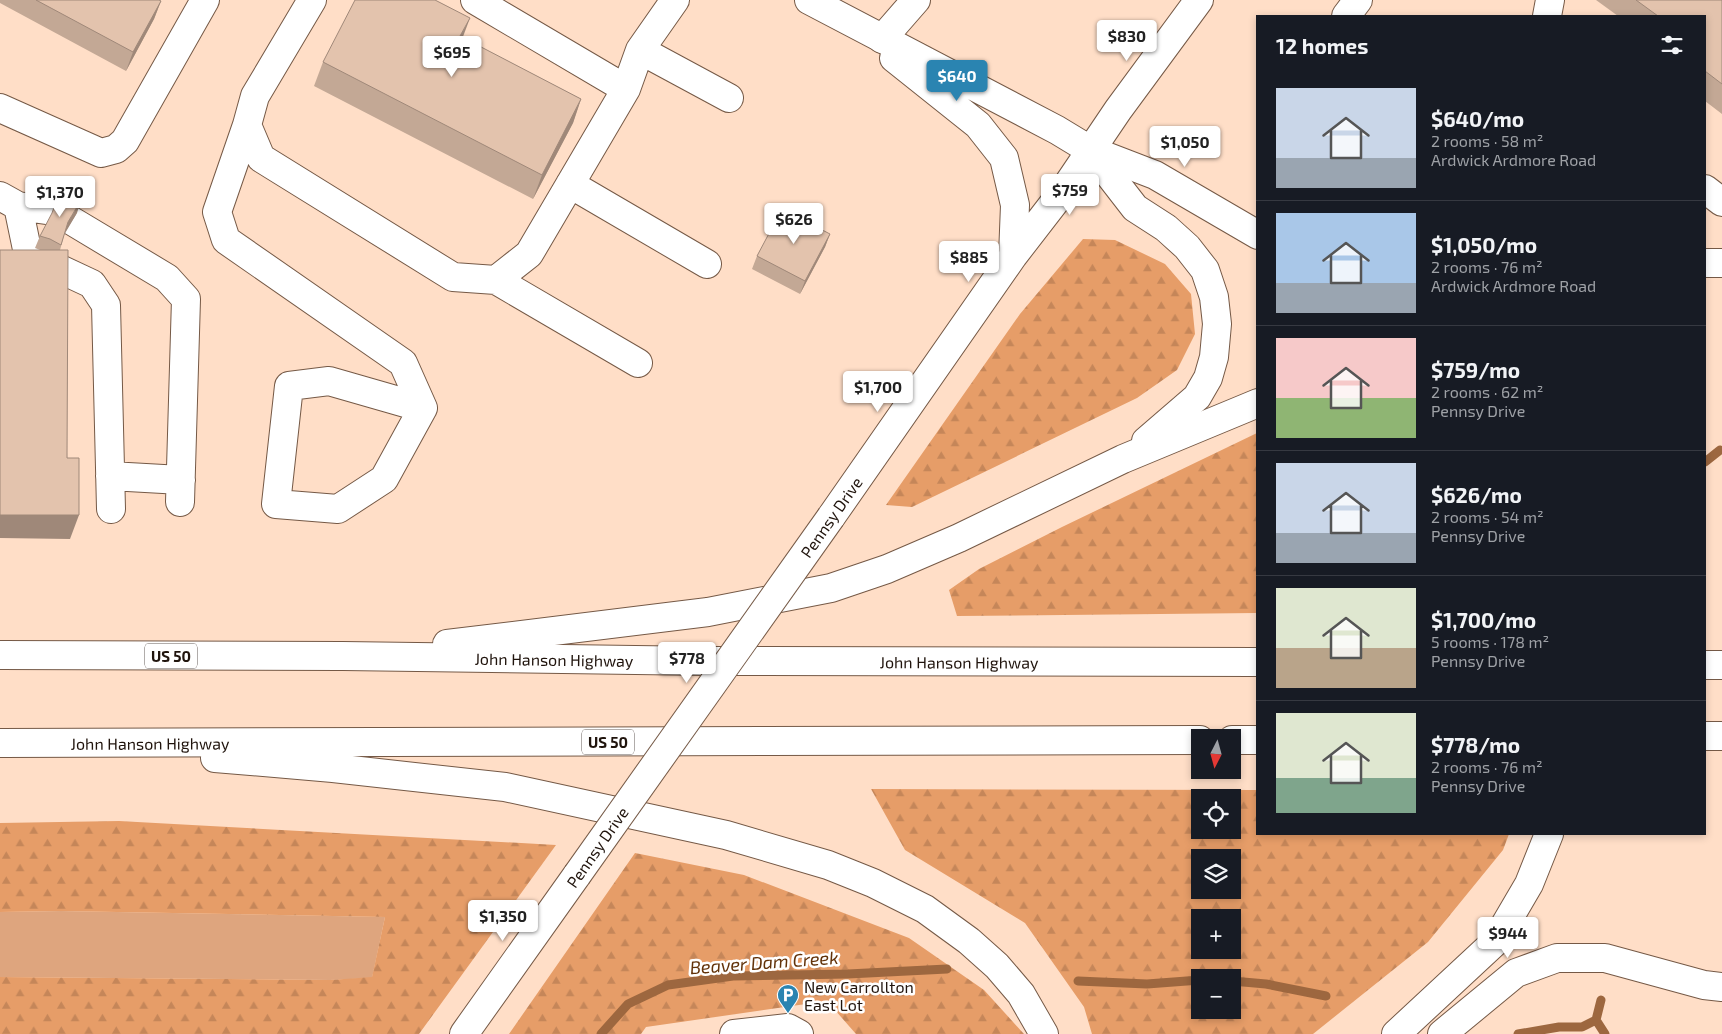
<!DOCTYPE html>
<meta charset="utf-8">
<style>
:root{--surface:#171b24;--page:#242831;--text:#f1f3f6;--muted:#9ea1a6;--line:#363941;--accent:#2a84b1}
body{margin:0;font-family:"Exo 2",sans-serif;background:var(--page);color:var(--text);height:100vh;display:flex;flex-direction:column;font-size:19px;white-space:nowrap}
*{box-sizing:border-box;margin:0}
p{font-size:16px;color:var(--muted)}
.icon{flex:none;width:28px;height:28px;fill:none;stroke:currentColor;stroke-width:2;stroke-linecap:round;stroke-linejoin:round}
.map{position:relative;flex:1;overflow:hidden}
.side{position:absolute;left:1256px;top:15px;width:450px;height:820px;display:flex;flex-direction:column;background:var(--surface);border-radius:0px;box-shadow:0 2px 8px #0003}
.side>*{flex:none}
.needle{width:32px;rotate:186deg}
.fabs{position:absolute;left:1191px;top:729px;display:grid;gap:10px}
.fabs a{display:grid;place-items:center;width:50px;height:50px;border-radius:0px;background:var(--surface);box-shadow:0 2px 8px #0003;font-size:25px}
.price{position:absolute;translate:-50% -42px;padding:0 11px;border-radius:5px;background:#fff;color:#222;font-size:16px;line-height:32px;filter:drop-shadow(0 1px 2px #0008)}
.price::after{content:'';position:absolute;left:50%;top:30px;width:15px;height:11px;margin-left:-8px;background:inherit;clip-path:polygon(0 0,100% 0,50% 100%)}
.price.selected{background:var(--accent);color:#fff}
ul{padding:0;list-style:none}
li{display:flex;align-items:center;gap:15px;height:125px;padding:0 20px}
li+li{border-top:1px solid var(--line)}
li span{display:grid;place-items:center;flex:none;width:140px;height:100px;border-radius:0px;color:#555}
li>.icon{margin-inline-start:auto}
span .icon{width:60px;height:60px;fill:#fffc;stroke-width:1}
li b{font-size:21px}
h2{display:flex;justify-content:space-between;align-items:center;height:60px;padding:0 20px;font-size:21px}
.map>svg:first-child{display:block}
.green{fill:#dea57e}
.forest{fill:url(#forest-firs);fill-rule:evenodd}
.lines{fill:none;stroke-linecap:round;stroke-linejoin:round}
.stream{stroke:#9d673f;stroke-width:9}
.minor-casing{stroke:#755946;stroke-width:30}
.major-casing{stroke:#755946;stroke-width:30}
.highway-casing{stroke:#755946;stroke-width:30}
.minor{stroke:#fff;stroke-width:28}
.major{stroke:#fff;stroke-width:28}
.highway{stroke:#fff;stroke-width:28}
.major-bridge-casing{stroke:#755946;stroke-width:30;stroke-linecap:butt}
.major-bridge{stroke:#fff;stroke-width:28}
.wall{fill:#c3a895}
.shaded-wall{fill:#9f8879}
.building{fill:#e3c3ad;stroke:#9f8879}
.labels{text-anchor:middle;dominant-baseline:central;stroke-width:5;stroke-linejoin:round;paint-order:stroke}
.shield{fill:#fff;stroke:#635a56;stroke-width:1}
.shield-label{font-size:15px;font-weight:bold;fill:#20140d}
.street-label{font-size:16px;fill:#20140d;stroke:#fff}
.poi-label{font-size:16px;fill:#20140d;stroke:#fff;text-anchor:start}
.water-label{font-size:18px;font-style:italic;fill:#623209;stroke:#fff}
</style>
<div class="map">
<svg width="1722" height="1034" viewBox="0 0 1722 1034">
<defs>
<pattern id="forest-firs" width="22" height="20" patternUnits="userSpaceOnUse" patternTransform="scale(1.25)"><rect width="22" height="20" fill="#e69d68"/><path d="M5 1l3.5 6h-7zM16 11l3.5 6h-7z" fill="#c58659"/></pattern>
</defs>
<rect width="100%" height="100%" fill="#ffdec7"/>
<path class="green" d="M61,911L385,917L372,978L330,980L0,977V912Z"/>
<path class="forest" d="M1083,239L1115,240L1165,264L1191,294L1195,334L1177,370L1137,398L912,507L886,505L1020,314Z
M1257,433V613L957,616L949,590L979,569L1062,527Z
M871,789L1257,790L1258,834H1509L1503,850L1428,942L1313,1034H1092L1084,1007L1025,923L905,850ZM1200,798H1232V830H1200ZM1200,858H1232V890H1200ZM1200,918H1232V950H1200ZM1200,978H1232V1010H1200Z
M119,821L556,845L419,1034H0V977L330,980L372,977L385,917L61,911L0,912V823Z
M635,853L744,875L909,938L984,990L1024,1034H856L827,1001L646,1027L641,1034H509Z"/>
<g class="lines">
<path class="stream" d="M1705,462L1720,450
M1078,981L1147,984L1200,980
M1232,981L1266,984L1326,996
M1596,1020L1605,1034
M601,1034L628,1004L668,985L733,976L848,974L947,969
M1518,1034L1559,1027H1582L1596,1020L1601,1000"/>
<g class="minor-casing">
<path id="minor" d="M312,0L255,96L247,125L261,158L453,277L496,280L529,254L626,89L640,50L675,0
M475,0L626,89
M1346,16L1358,0
M1547,16L1550,0
M882,39L916,0
M640,50L729,98
M0,108L101,153L116,149L125,141L205,0
M247,125L217,212L226,240L403,363L423,408L384,479L338,509L276,504L289,386L329,381L423,408
M570,184L707,264
M1705,189L1722,202
M0,196L18,206L28,254L92,284L106,305L111,509
M18,206L53,211
M72,221L167,278L186,299L180,502
M1705,263H1722
M496,280L638,363
M110,476L181,480
M734,1034L788,1028L799,1034"/>
</g>
<g class="major-casing">
<path id="major" d="M809,0L1057,130L1090,150L1155,175L1258,235
M894,58L978,125L1004,158L1015,205L1013,256
M831,517L1013,256L1064,190L1118,110L1199,0
M464,1034L577,875
M1396,1034L1495,942L1529,884L1549,834"/>
</g>
<g class="highway-casing">
<g id="highway">
<path d="M1090,150L1135,208L1166,228L1187,247L1205,270L1214,297L1217,324L1214,357L1208,378L1197,397L1146,441"/>
<path d="M447,644L708,612L831,588L887,569L959,538L1123,459L1258,403"/>
<path id="s1" d="M0,655L343,656L708,661L1258,662"/>
<path d="M1705,665H1722"/>
<path d="M1705,736H1722"/>
<path d="M1232,740H1258"/>
<path id="s2" d="M0,743L1200,740"/>
<path d="M215,758L333,768L505,787L726,835L828,865L873,883L925,909L969,941L997,966L1021,994L1044,1034"/>
<path d="M1442,1034L1516,973L1557,958H1605L1704,985L1722,987"/>
</g>
</g>
<use href="#minor" class="minor"/>
<use href="#major" class="major"/>
<use href="#highway" class="highway"/>
<g class="major-bridge-casing">
<path id="major-bridge" d="M577,875L831,517"/>
</g>
<use href="#major-bridge" class="major-bridge"/>
</g>
<path class="wall" d="M0,0H159L161,1L154,19L126,71L0,3Z
M1596,0H1722V114L1705,101V16H1618Z
M463,38L581,99L573,123L533,199L314,86L323,62Z
M77,213L65,232L60,250L70,539L40,250L35,248L40,236Z
M830,234L825,247L800,294L752,269L757,256Z"/>
<path class="shaded-wall" d="M161,1L154,19L126,71L133,52Z
M470,18L461,42L460,36Z
M581,99L573,123L533,199L542,175Z
M81,200L77,213L64,235L68,222Z
M830,234L825,247L800,294L805,281Z
M0,515H79L70,539L0,538Z"/>
<path class="building" d="M36,0H159L161,1L133,52Z
M355,0H435L470,18L460,36L581,99L542,175L323,62Z
M1636,0H1722V84L1705,71V16H1658Z
M60,191L70,197L81,200L68,222L61,245L50,239L40,236L52,213Z
M782,209L830,234L805,281L757,256Z
M0,250H68L67,458H79V515H0Z"/>
<defs>
<g id="parking-pin" transform="scale(1.125)"><path d="M0 17L-7.5 6A9.5 9.5 0 1 1 7.5 6Z" fill="#2a84b1" stroke="#fff"/><path d="M-3.5-5.5H1a3.5 3.5 0 0 1 0 7H-1V5.5H-3.5ZM-1-3.4V-.6H.8a1.4 1.4 0 0 0 0-2.8Z" fill="#fff"/></g>
</defs>
<g fill-rule="evenodd">
<use href="#parking-pin" x="788" y="995"/>
</g>
<g class="labels">
<g class="shield">
<rect x="145" y="643.5" width="52" height="25" rx="4"/>
<rect x="582" y="729.5" width="52" height="25" rx="4"/>
</g>
<g class="shield-label">
<text x="171" y="656">US 50</text>
<text x="608" y="742">US 50</text>
</g>
<g class="street-label">
<text transform="translate(831 517) rotate(-55)">Pennsy Drive</text>
<text stroke="none"><textPath href="#s1" startOffset="554">John Hanson Highway</textPath></text>
<text stroke="none"><textPath href="#s1" startOffset="959">John Hanson Highway</textPath></text>
<text stroke="none"><textPath href="#s2" startOffset="150">John Hanson Highway</textPath></text>
<text transform="translate(597 847) rotate(-55)">Pennsy Drive</text>
</g>
<g class="poi-label">
<text x="804" y="986">New Carrollton<tspan x="804" dy="18">East Lot</tspan></text>
</g>
<g class="water-label">
<text transform="translate(764 962) rotate(-4)">Beaver Dam Creek</text>
</g>
</g>
</svg>
<div class="fabs">
<a><svg class="needle" viewBox="-14 -14 28 28"><path d="M0-13l5 13h-10z" fill="#e53935"/><path d="M0 13l5-13h-10z" fill="#9ea1a6"/></svg></a>
<a><svg class="icon" aria-label="locate" viewBox="0 0 24 24"><circle cx="12" cy="12" r="6"/><path d="M12 2v4M12 18v4M2 12h4M18 12h4"/></svg></a>
<a><svg class="icon" aria-label="layers" viewBox="0 0 24 24"><path d="M12 4l9 5-9 5-9-5zM3 14l9 5 9-5"/></svg></a>
<a>+</a>
<a>−</a>
</div>
<b class="price" style="left:1127px;top:62px">$830</b>
<b class="price" style="left:452px;top:78px">$695</b>
<b class="price selected" style="left:957px;top:102px">$640</b>
<b class="price" style="left:1185px;top:168px">$1,050</b>
<b class="price" style="left:1070px;top:216px">$759</b>
<b class="price" style="left:60px;top:218px">$1,370</b>
<b class="price" style="left:794px;top:245px">$626</b>
<b class="price" style="left:969px;top:283px">$885</b>
<b class="price" style="left:878px;top:413px">$1,700</b>
<b class="price" style="left:687px;top:684px">$778</b>
<b class="price" style="left:503px;top:942px">$1,350</b>
<b class="price" style="left:1508px;top:959px">$944</b>
<section class="side">
<h2>12 homes<svg class="icon" aria-label="filters" viewBox="0 0 24 24"><path d="M4 7h16M4 17h16"/><circle cx="9" cy="7" r="2"/><circle cx="15" cy="17" r="2"/></svg></h2>
<ul>
<li><span style="background:linear-gradient(#c9d6e8 70%,#9aa5b1 0)"><svg class="icon" aria-label="home" viewBox="0 0 24 24"><path d="M3 11l9-7 9 7M6 9v11h12V9"/></svg></span><div><b>$640/mo</b><p>2 rooms · 58 m²</p><p>Ardwick Ardmore Road</p></div></li>
<li><span style="background:linear-gradient(#a9c7e8 70%,#9aa5b1 0)"><svg class="icon" aria-label="home" viewBox="0 0 24 24"><path d="M3 11l9-7 9 7M6 9v11h12V9"/></svg></span><div><b>$1,050/mo</b><p>2 rooms · 76 m²</p><p>Ardwick Ardmore Road</p></div></li>
<li><span style="background:linear-gradient(#f6c9c9 60%,#8fb573 0)"><svg class="icon" aria-label="home" viewBox="0 0 24 24"><path d="M3 11l9-7 9 7M6 9v11h12V9"/></svg></span><div><b>$759/mo</b><p>2 rooms · 62 m²</p><p>Pennsy Drive</p></div></li>
<li><span style="background:linear-gradient(#c9d6e8 70%,#9aa5b1 0)"><svg class="icon" aria-label="home" viewBox="0 0 24 24"><path d="M3 11l9-7 9 7M6 9v11h12V9"/></svg></span><div><b>$626/mo</b><p>2 rooms · 54 m²</p><p>Pennsy Drive</p></div></li>
<li><span style="background:linear-gradient(#dfe7d0 60%,#b9a48a 0)"><svg class="icon" aria-label="home" viewBox="0 0 24 24"><path d="M3 11l9-7 9 7M6 9v11h12V9"/></svg></span><div><b>$1,700/mo</b><p>5 rooms · 178 m²</p><p>Pennsy Drive</p></div></li>
<li><span style="background:linear-gradient(#dfe7d0 65%,#7fa58c 0)"><svg class="icon" aria-label="home" viewBox="0 0 24 24"><path d="M3 11l9-7 9 7M6 9v11h12V9"/></svg></span><div><b>$778/mo</b><p>2 rooms · 76 m²</p><p>Pennsy Drive</p></div></li>
</ul>
</section>
</div>
